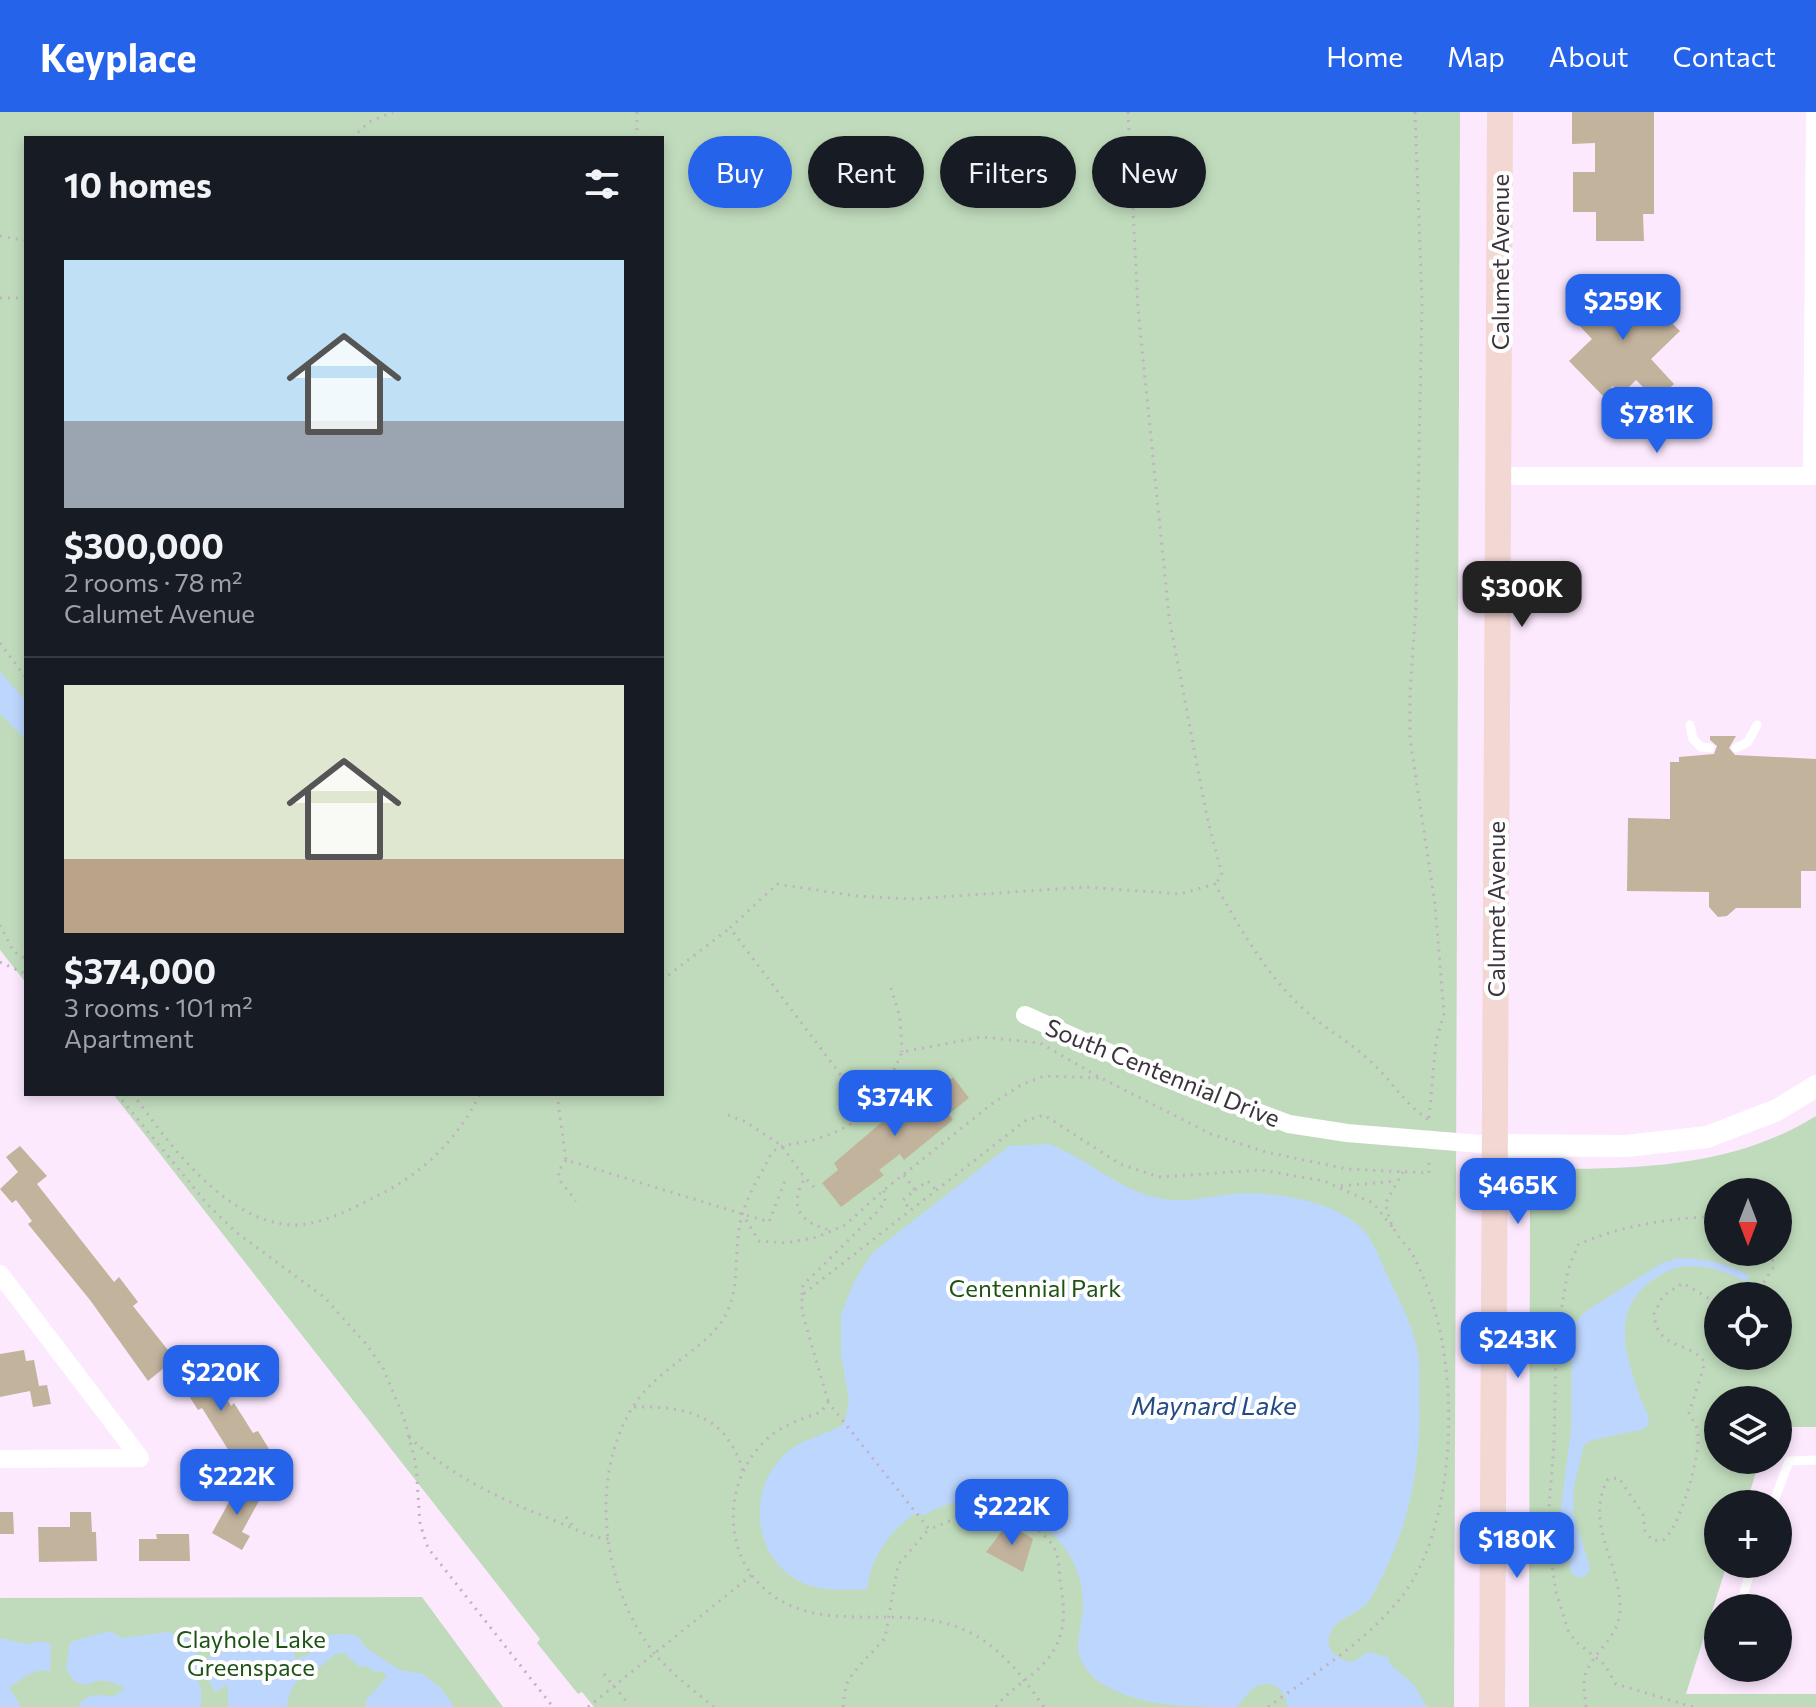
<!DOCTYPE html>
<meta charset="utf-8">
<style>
:root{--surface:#171b24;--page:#242831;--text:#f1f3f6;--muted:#9ea1a6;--line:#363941;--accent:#2563eb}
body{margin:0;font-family:Commissioner,sans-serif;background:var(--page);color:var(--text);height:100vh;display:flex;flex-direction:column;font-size:30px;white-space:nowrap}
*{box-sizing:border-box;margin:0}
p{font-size:26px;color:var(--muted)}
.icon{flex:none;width:44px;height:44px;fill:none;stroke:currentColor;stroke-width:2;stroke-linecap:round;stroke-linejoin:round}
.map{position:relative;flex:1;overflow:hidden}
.side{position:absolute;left:24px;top:24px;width:640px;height:960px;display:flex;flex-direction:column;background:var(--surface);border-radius:0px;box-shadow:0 4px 12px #0003}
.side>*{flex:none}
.top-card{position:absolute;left:688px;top:24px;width:760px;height:72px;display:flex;gap:16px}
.needle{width:52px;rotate:180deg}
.buttons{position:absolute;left:1704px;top:1066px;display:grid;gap:16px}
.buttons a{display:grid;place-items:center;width:88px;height:88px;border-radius:50%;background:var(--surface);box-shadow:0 4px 12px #0003;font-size:40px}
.price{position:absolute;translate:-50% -68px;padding:0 18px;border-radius:16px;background:var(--accent);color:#fff;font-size:26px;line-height:52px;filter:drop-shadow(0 2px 4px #0008)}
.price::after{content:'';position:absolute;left:50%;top:48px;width:24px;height:18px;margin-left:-12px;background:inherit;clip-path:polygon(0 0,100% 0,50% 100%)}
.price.selected{background:#222;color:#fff}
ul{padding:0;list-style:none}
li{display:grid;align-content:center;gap:16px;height:424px;padding:0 40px}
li+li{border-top:2px solid var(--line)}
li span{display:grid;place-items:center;height:248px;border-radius:0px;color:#555}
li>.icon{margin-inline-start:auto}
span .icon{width:144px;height:144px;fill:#fffc;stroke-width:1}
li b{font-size:34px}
h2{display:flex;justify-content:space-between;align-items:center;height:96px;padding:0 40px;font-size:34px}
.tag{padding:0 28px;border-radius:36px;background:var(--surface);box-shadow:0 4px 12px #0003;font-size:28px;line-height:72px}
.tag.selected{background:var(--accent);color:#fff}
header{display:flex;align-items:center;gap:48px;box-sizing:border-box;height:112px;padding:0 40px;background:var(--accent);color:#fff}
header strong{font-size:38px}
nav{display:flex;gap:44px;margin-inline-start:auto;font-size:28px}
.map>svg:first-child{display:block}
.green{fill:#c0dbbc;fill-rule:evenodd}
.water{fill:#bdd6fd}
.building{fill:#c2b39d}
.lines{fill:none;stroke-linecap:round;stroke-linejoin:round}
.path{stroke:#c1b1c2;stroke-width:3;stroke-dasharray:2 6;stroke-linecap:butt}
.service{stroke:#fff;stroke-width:9}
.minor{stroke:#fff;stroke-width:18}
.tertiary{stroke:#fff;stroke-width:22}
.secondary{stroke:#f3d7d3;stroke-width:26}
.labels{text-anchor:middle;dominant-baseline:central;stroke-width:8;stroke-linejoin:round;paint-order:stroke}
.street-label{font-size:24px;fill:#3b343c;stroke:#fefefe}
.park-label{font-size:24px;fill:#1e5217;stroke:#fefefe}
.water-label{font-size:26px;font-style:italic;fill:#244a84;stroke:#fefefe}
</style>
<header>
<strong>Keyplace</strong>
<nav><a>Home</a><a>Map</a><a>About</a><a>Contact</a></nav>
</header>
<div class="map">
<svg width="1816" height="1595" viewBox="0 0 1816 1595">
<rect width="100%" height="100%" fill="#fce9fe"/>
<path class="green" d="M0,0H1460L1454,1595H594L582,1580L578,1582L537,1531L540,1527L113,982H662V26H26V871L0,838Z
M1816,1004V1315H1778V1288H1718V1348H1760L1746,1392H1718V1452H1727L1686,1582H1816V1595H1529L1530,1068L1542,1057C1638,1057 1732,1056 1816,1004ZM1718,1080H1778V1140H1718ZM1718,1184H1778V1244H1718Z
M422,1485L503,1595H0V1486Z"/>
<path class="water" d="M0,560L26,589V628L0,601Z
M1049,1032C1090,1048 1119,1079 1163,1087C1192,1092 1219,1081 1247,1081C1285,1082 1339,1090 1365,1120C1376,1133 1382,1154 1390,1169C1401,1192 1414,1216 1418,1242C1420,1256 1419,1271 1419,1285C1422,1358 1407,1424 1370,1487C1360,1503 1335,1505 1330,1522C1324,1538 1338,1548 1352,1550L1369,1540L1389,1546V1551L1414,1573L1427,1595H1287C1287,1579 1271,1565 1255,1575C1249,1579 1242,1589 1237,1595C1188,1595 1136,1595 1098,1569C1068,1542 1080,1531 1083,1497C1085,1449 1053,1412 1011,1395C982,1383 949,1388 924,1403L914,1402C888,1422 872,1443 867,1477C848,1478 829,1479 811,1474C755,1456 743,1382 784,1343C800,1327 825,1324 844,1312L849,1289L841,1243V1202L854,1170L872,1141L1009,1034Z
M1679,1146C1701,1146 1732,1151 1749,1165L1745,1170C1725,1157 1690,1148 1668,1159C1611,1187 1621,1231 1639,1282C1642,1292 1648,1299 1649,1311L1645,1317L1592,1328L1584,1333L1574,1374L1573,1400L1590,1456L1588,1462L1581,1466L1573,1463L1569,1455L1571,1436L1560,1403L1571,1318L1572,1222L1577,1208L1586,1199L1662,1151Z
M110,1519L122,1526L168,1520L195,1530L198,1550L222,1540L223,1527L285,1526L291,1532L296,1547L310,1542L311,1533C329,1522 337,1519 358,1524L365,1535L400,1558L423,1562L442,1577L454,1595H366V1588L387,1565L382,1559L375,1560L366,1554L360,1555L344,1541C332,1541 331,1547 322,1553C301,1570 292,1563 287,1595H228V1577L225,1573L215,1581L204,1558L196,1563L201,1576V1595H78C88,1579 98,1584 114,1584L125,1576C114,1570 99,1564 87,1573L75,1570L66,1557L70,1530Z
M0,1526L27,1532L43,1529L51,1533L50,1559C32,1555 24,1567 9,1575L21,1595H0Z"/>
<path class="building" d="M1572,0H1654V102H1643L1644,129H1596V100H1573V60H1595V31L1572,32Z
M1613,167L1639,194L1646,187L1654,196L1660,190L1670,201L1669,208L1680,219L1651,247L1674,272L1656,288L1636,268L1621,283L1613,274L1603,284L1569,249L1592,227L1572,206Z
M1710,624H1736L1729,636L1735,643L1816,647V759H1801V796H1736L1727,804L1718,805L1709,795V780L1627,779L1628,706L1670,707V650H1679V645L1714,642L1717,634L1710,628Z
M953,965L969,986L949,1002L953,1008L904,1048L900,1042L879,1058L884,1063L841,1095L822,1071L838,1058L834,1051L924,974L936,966L942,973Z
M20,1034L47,1064L37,1072L114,1170L119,1165L138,1190L133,1194L175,1247L148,1269L90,1188L28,1112L32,1109L16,1088L12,1091L0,1077L18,1060L6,1045Z
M24,1238L26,1249L34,1248L39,1274L47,1273L51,1292L33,1295L30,1279L0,1285V1242Z
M201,1246L231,1294L234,1291L253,1321L258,1319L269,1337L239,1355L202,1296L198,1298L175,1262Z
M239,1372L261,1385L242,1420L250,1424L242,1438L212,1421Z
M0,1400H13L14,1422H0Z
M70,1400H91L92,1420H96L97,1449L39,1450L38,1415H70Z
M1008,1411L1033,1427L1023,1460L986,1440Z
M156,1422H189L190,1449H139V1427H157Z"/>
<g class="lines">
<path class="path" d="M637,0V26
M1128,0L1138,196L1169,505L1207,705L1222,763L1216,771
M1415,0L1422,189L1416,493L1410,581V627L1435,792L1444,901L1436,930L1429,1006
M352,26L369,10L393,0
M0,124L26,129
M0,186H26
M0,531L26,566
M0,813L13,839L26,847
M0,850L26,862
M662,868L730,816
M891,876L900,905L902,940
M117,982L209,1094L237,1121L324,1185L367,1233L383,1256L404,1306L416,1353L420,1412L428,1436L553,1595
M133,982C168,1031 226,1111 293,1113C321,1113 349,1098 373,1086C421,1063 456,1030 480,982
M557,982L566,1048L769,1110L786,1066
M855,982L730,816L777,772L856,784L911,787L1085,775L1180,782L1215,772C1242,820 1268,866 1309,902C1327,918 1350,930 1368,947C1392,968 1401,989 1429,1008
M728,1003L744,1009L781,1033L805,1066
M566,1048L558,1060L561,1070L576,1089
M904,1063L915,1078L903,1088L910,1098
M1341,1074L1397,1069
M814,1075L805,1066C787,1095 802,1113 832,1118
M915,1078L928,1069L936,1078
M742,1101L759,1129L786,1131L817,1125L845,1113L884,1078L993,991L1021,973L1044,964L1100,966
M802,1183L803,1173L879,1098L885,1089L884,1078
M1755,1184L1773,1156L1772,1140
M828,1289L802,1200V1183L1025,1009L1044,1003L1120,1052L1159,1065L1261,1058L1324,1069L1373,1091L1393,1116
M634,1295C688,1294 726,1303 743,1359
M409,1325C453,1366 503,1388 558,1410C576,1417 590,1426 610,1427
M566,1405L573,1414
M604,1562L627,1590
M588,1595L753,1462
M714,1595C694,1579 672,1562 655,1542C601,1476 586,1357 639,1286C662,1256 698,1240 720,1212C744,1180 731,1136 743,1100C749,1080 763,1059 772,1040C784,1031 799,1032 813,1028C867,1012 881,989 902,940L982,925L1040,931L1101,966L1211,1022L1266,1040L1347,1057L1429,1061V1047
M843,1595L846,1573L853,1561L885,1526L898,1453L928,1418
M996,1595C1013,1572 1043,1561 1056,1534C1066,1515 1064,1495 1061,1474C1059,1464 1060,1453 1057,1443C1049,1415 1002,1397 975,1399C969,1399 940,1414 929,1417L828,1290L821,1300C802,1307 782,1313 767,1327C723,1367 721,1441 767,1479C823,1526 903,1488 967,1519C1002,1536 1022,1564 1044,1595
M1268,1595C1312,1563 1364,1531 1399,1488C1455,1421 1459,1276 1434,1196C1429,1179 1422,1161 1414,1145C1408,1134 1398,1126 1393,1115C1389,1108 1388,1100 1385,1092L1403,1060
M1586,1595C1585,1584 1582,1568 1587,1558C1598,1535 1621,1524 1620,1493C1619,1448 1584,1411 1608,1367L1619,1366L1643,1402L1645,1419L1652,1428L1662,1429C1679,1419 1700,1345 1698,1324C1698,1315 1693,1308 1689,1301L1705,1251C1691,1228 1657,1240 1654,1202L1663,1184L1683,1171L1718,1192
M1693,1595L1616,1572L1604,1552L1575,1529L1568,1518L1556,1480L1547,1420L1554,1332L1556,1229L1568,1158L1578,1133C1613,1115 1679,1104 1718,1105"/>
<path class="service" d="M1690,613L1693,627L1701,635L1710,636
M1736,636L1748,630L1757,613
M1773,1392L1789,1349L1816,1348
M1739,1496L1753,1452"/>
<path class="minor" d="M1498,364H1816
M1812,364L1815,0
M1025,903L1161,964L1289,1012L1347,1021L1493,1033
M0,1162L140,1346
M0,1347L140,1346"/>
<path class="tertiary" d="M1493,1033L1626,1034L1707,1025L1777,998L1816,974"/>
<path class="secondary" d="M1492,1595L1500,0"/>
</g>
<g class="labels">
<g class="street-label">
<text transform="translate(1499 150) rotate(-90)">Calumet Avenue</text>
<text transform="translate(1495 797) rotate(-90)">Calumet Avenue</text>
<text transform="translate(1163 960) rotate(22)">South Centennial Drive</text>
</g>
<g class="park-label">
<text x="1035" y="1175">Centennial Park</text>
<text x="251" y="1526">Clayhole Lake<tspan x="251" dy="28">Greenspace</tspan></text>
</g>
<g class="water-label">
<text x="1214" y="1292">Maynard Lake</text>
</g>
</g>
</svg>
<div class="buttons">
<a><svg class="needle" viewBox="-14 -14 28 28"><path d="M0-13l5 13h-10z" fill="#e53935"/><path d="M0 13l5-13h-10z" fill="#9ea1a6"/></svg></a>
<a><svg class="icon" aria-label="locate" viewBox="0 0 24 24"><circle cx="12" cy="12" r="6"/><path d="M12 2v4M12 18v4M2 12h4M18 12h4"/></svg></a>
<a><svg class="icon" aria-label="layers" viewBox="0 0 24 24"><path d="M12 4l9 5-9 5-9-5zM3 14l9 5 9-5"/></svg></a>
<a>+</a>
<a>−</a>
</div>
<b class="price" style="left:1623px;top:230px">$259K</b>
<b class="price" style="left:1657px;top:343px">$781K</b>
<b class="price selected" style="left:1522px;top:517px">$300K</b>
<b class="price" style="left:895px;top:1026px">$374K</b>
<b class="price" style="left:1518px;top:1114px">$465K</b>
<b class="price" style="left:1518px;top:1268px">$243K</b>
<b class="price" style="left:221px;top:1301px">$220K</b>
<b class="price" style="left:237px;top:1405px">$222K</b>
<b class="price" style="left:1012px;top:1435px">$222K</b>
<b class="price" style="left:1517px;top:1468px">$180K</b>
<div class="top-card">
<a class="tag selected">Buy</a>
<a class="tag">Rent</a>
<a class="tag">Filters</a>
<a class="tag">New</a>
</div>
<section class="side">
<h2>10 homes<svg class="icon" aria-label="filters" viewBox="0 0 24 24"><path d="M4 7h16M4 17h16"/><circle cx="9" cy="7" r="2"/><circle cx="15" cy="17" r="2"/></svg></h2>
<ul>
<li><span style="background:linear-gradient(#bfe0f5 65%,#9aa5b1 0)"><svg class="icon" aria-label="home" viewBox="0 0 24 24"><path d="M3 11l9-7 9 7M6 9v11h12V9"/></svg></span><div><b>$300,000</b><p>2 rooms · 78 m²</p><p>Calumet Avenue</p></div></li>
<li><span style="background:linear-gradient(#dfe7d0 70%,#b9a48a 0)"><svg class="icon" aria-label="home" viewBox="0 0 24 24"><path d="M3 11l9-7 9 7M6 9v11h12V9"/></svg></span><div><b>$374,000</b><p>3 rooms · 101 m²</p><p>Apartment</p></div></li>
</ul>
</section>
</div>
